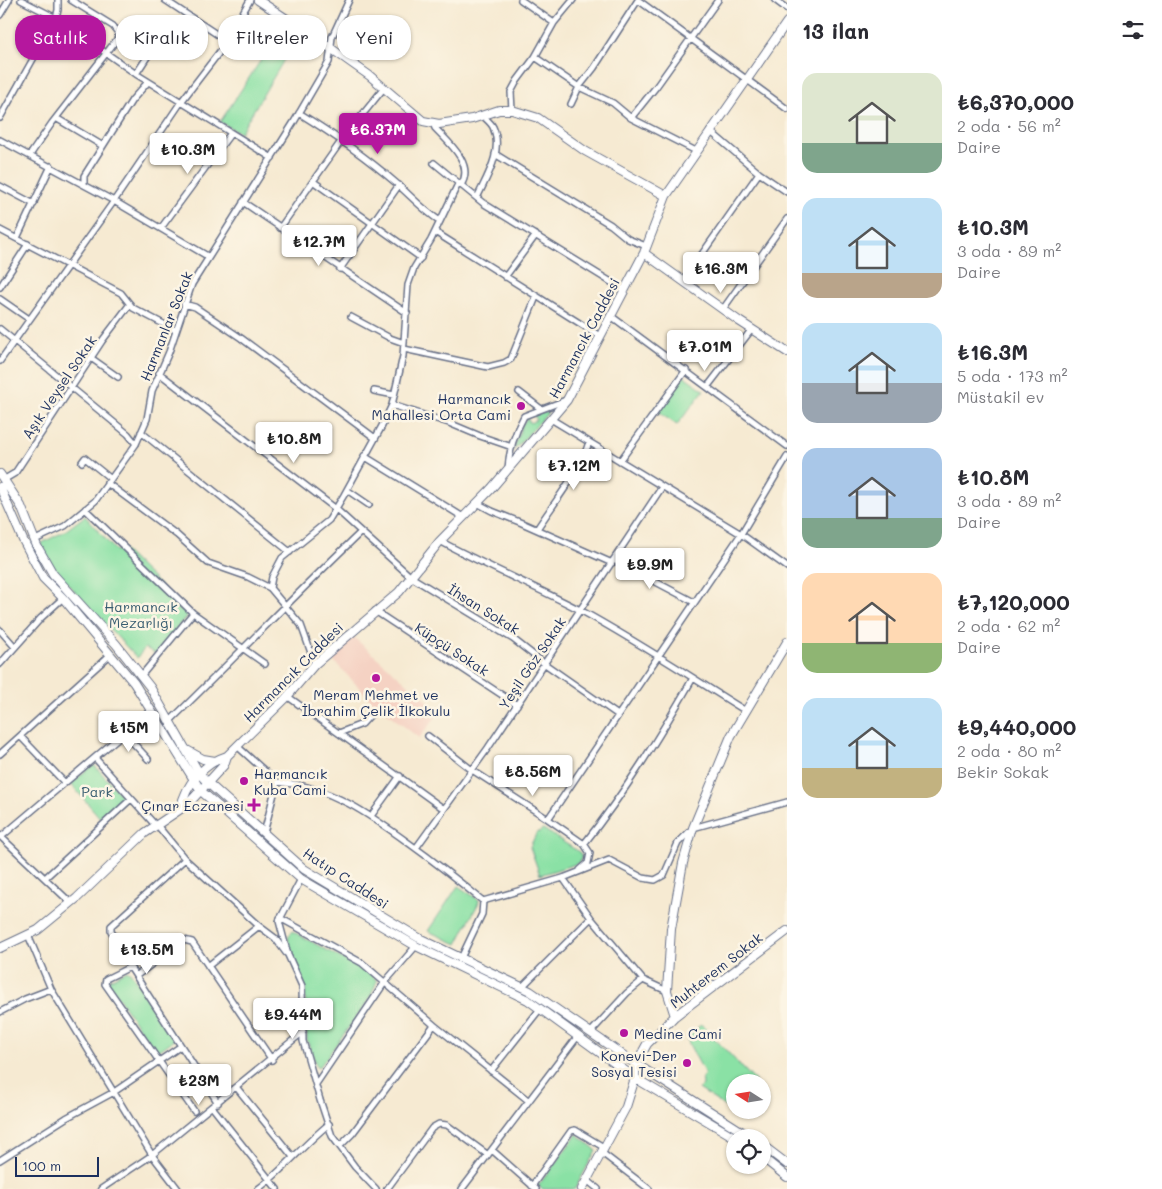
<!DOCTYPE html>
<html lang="tr">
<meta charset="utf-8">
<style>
:root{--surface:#fff;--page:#f7f7f7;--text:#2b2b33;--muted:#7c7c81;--accent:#b5179e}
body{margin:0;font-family:Mali,sans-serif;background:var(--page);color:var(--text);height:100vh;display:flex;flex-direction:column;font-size:19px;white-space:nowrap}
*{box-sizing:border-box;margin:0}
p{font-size:16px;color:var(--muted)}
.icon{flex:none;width:28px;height:28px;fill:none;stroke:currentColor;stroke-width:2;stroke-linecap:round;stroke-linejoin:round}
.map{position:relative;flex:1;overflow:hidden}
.panel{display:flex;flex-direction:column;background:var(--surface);width:375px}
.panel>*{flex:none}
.guide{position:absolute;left:15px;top:15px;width:475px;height:45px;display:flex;gap:10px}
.needle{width:32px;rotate:282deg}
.controls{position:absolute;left:726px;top:1074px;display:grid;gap:10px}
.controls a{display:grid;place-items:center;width:45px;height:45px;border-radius:50%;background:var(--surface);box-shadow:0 1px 4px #0004;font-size:25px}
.scale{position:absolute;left:15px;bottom:12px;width:84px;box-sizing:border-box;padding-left:5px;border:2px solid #1b2f5e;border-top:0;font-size:14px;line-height:18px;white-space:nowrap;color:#1b2f5e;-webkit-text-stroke:4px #fcf5e5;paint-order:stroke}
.price{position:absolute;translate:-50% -42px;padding:0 11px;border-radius:5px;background:#fff;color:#222;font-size:16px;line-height:32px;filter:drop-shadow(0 1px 2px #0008)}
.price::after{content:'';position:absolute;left:50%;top:30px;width:15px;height:11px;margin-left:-8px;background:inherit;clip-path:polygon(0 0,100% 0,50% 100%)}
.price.active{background:var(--accent);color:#fff}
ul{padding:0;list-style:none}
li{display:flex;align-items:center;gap:15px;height:125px;padding:0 15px}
li span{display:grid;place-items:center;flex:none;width:140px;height:100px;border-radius:15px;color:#555}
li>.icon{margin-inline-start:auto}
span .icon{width:60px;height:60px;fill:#fffc;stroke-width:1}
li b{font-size:21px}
h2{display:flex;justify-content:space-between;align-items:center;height:60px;padding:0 15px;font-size:21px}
.pill{padding:0 18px;border-radius:20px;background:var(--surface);box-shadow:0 1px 4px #0004;font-size:18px;line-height:45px}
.pill.active{background:var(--accent);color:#fff}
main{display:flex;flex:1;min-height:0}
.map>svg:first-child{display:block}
.built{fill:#f5d2c3}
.green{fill:#8ae1a5;stroke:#528882}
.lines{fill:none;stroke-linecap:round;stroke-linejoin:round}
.street-casing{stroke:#687087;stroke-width:8}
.secondary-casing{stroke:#687087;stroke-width:10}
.street{stroke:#fff;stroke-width:5}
.secondary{stroke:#fff;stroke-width:8}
.poi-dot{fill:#b5179e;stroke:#fcf5e5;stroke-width:2}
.labels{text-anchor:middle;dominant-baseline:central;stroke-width:5;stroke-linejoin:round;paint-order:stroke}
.street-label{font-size:14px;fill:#1b2f5e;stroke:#fcf5e5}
.poi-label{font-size:14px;fill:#1b2f5e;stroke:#fcf5e5;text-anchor:end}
.park-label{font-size:14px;fill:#375c70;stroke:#fcf5e5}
</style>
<main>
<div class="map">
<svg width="787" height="1189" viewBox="0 0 787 1189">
<rect width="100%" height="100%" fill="#fcf5e5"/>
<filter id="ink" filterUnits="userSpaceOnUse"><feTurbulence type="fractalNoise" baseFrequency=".02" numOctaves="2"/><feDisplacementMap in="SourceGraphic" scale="10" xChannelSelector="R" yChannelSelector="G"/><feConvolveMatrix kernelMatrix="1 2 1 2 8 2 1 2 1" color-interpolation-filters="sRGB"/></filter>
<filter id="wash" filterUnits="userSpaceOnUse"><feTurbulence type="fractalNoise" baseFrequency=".0096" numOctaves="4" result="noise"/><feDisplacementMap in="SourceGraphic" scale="20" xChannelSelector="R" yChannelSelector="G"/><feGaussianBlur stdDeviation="1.12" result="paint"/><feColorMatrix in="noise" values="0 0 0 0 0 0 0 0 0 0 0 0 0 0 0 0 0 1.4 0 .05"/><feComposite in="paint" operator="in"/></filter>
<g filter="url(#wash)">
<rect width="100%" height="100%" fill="#f6ead2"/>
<path class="built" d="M352,636L440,712L419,738L372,701L329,656Z"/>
<path class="green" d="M282,28L296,40L240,133L220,122Z
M684,376L704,390L677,425L658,412Z
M547,412V414L513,451L522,425L527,418L530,423L536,420L534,415Z
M85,516L116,551L121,548L189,613L156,654L145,648L137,658L54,569L41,549L42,543L65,531Z
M91,766H95L123,797V801L101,819L71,784Z
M543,829L579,852L582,857L579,863L540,875L530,847L536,834Z
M458,886L479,900L478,904L457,944L428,931Z
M292,931L372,975L377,981L369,1000L321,1065L317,1068L307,1040L305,988L290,948L288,938Z
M127,970L131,973L175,1039L156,1053L109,984L108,981Z
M701,1024L756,1082H735V1110H750L743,1119L699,1089L703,1085L702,1077L705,1074L689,1044L688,1039Z
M577,1134L596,1150L575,1189H542L538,1186Z"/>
</g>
<g filter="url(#ink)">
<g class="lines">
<g class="street-casing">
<path id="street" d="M21,0L56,18L136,74L272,158
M165,0L227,41
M521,0L554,23
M775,0L787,9
M0,15L9,0
M118,33L133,39L151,51L136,74
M535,57L579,87L613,103L631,118L696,151
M571,104L579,87L594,68L638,0L787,109
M512,110L511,92L517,81L535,57L554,23L573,0
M299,113C333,134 366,157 396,183C411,196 423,210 440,221
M0,118L56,18L58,10V0
M56,118L103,146
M631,118L656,87L718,0
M433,123L435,128C448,142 475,164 461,185
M710,131L759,173L787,192
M0,140L114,201L209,257
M495,154L611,225L628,239L646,246
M30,155L52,123L118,38V33L113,26L71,0
M434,163L483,203L624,290
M314,182L421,258
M84,184V176L132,100L148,82
M0,186L34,204
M477,198C486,178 504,151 493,127C491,123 486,119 483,116
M243,202L407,313
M161,228L231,133
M280,228L342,140L384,88
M0,230L121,293L133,308L175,330
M435,232L600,336
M17,238L51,166
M340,269L399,185
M505,277L536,235
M683,281L759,173
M0,287L28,244
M0,299L29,319
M184,304L195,307L241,338L375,438
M723,309L787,219
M611,316L787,446
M351,317L390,338L404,343
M0,329L128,434L136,444
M404,349L488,367L504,363L511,359L536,297
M91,358L118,377
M0,361L114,201L181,102L224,46L250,0
M159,373L336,509L411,577L513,639L545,664L618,715
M708,386L752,329
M374,391L394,395
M519,392L541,409
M392,405L449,423L480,436L512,447
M551,419L741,534L787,567
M141,432L290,552
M364,456L463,517
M620,461L686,370
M82,462L85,458L111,479
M508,469C509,450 515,432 524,416L566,400
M5,479L15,473L102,341L130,304
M107,483L177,535L208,563L248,577L270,588L301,625L315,664
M347,490L369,505
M477,503L492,511L522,523L612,563
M85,509L193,613L265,664
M537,529C553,504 581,470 589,442
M35,540L65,526L95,501L136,444L147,419L152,391L169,352L192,284L294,122L329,62L332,37L349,0
M440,541C486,566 534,586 580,610C637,641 691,677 746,711
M614,560L694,602
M270,588L272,577L282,558L329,520L344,495L382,426L392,405L403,356L408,285L414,268L431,240L458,184
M375,611L517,705
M0,630L15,647
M0,664L41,618L63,598
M141,676L193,613
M287,696L444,809
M169,722C234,659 296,594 361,532
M124,733L148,759
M339,733L362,724L372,713
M20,736L65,783
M428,736L472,770L548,819L584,844L590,853L588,863L580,870
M237,746L277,782L264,833
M0,754L110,655
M95,758L156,826
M277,782C330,786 369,814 410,844C435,862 459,881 483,901L482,914L461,958
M371,816L400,776
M548,819L741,534L787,457
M157,825L185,859L259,926L275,938L286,953
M0,836L71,903
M1,837L151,710
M584,844C626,791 659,737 693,678
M416,848L488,748L662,487
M185,859L111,926V931L130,967L218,1103
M45,878L131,799
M563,878L591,918L643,980L667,991
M301,879L279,921L288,955L302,986L303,1041L320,1100L332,1136L355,1167L376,1189
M483,901L563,878L609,860L643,878L655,880L664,875L678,843L693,828L787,802
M280,918L362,963L434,1025L529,1101
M28,935L51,989L152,1155L178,1189
M208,966L259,926
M130,967L106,979L105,984L194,1111
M136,976L184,940L192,942L272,1060
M522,987L591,918
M0,1012L25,999L51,989
M590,1033L627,993L643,980
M491,1071L540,1009
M316,1084L385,982L416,946
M237,1088L293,1157
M213,1108L277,1189
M340,1146L352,1134L434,1025
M492,1150L536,1189
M602,1153L649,1189
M0,1160L66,1118L114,1092L181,1046
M587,1180L598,1189
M532,1186L571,1131L575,1130L605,1148
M101,1189L152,1155L303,1032
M258,1189C284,1170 304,1144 329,1124
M387,1189L432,1128L439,1124L447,1125L488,1155
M462,1189L578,1036"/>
</g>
<g class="secondary-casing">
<path id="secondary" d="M258,0L329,47L370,76L423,121L439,124L472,119L499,110H512L538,118L585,151L666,196
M644,253L739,321L787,352
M0,474L21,506L37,546L53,574L116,644L150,687L199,773L208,783L304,869L419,938L530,991L636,1064L752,1138
M0,487L23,540L43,578L63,598L134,683L201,791L301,879L416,946L528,1000L635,1078L736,1138
M185,749L203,759L215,761
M181,808C185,785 204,763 227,756
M0,948L38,930L77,898L145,833L188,804L224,765L227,756L285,699L315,664L399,592L440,541L491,489L567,400L644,253L666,196L787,22
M675,1016L667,991L671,929L683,863L693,828L731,736L787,642
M762,1145L787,1164
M762,1157L787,1177
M582,1189L626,1107L635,1078L636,1064L647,1044L675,1016L787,931"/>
</g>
<use href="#street" class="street"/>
<use href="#secondary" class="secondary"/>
</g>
</g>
<g class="poi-dot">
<circle cx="521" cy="406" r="5"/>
<circle cx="376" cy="678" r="5"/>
<circle cx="244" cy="781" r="5"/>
<path d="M251.5 797.5h5v5h5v5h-5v5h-5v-5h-5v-5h5z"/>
<circle cx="624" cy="1033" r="5"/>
<circle cx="687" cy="1063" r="5"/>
</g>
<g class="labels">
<g class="street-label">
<text transform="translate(166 326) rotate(-68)">Harmanlar Sokak</text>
<text transform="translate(584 338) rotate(-62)">Harmancık Caddesi</text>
<text transform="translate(59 387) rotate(-56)">Aşık Veysel Sokak</text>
<text transform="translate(484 609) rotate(32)">İhsan Sokak</text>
<text transform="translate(452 649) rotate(33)">Küpçü Sokak</text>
<text transform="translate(532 663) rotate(-56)">Yeşil Göz Sokak</text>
<text transform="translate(293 672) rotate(-45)">Harmancık Caddesi</text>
<text transform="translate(346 878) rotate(33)">Hatıp Caddesi</text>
<text transform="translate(716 970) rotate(-38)">Muhterem Sokak</text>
</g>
<g class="poi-label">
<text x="511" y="398">Harmancık<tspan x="511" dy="16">Mahallesi Orta Cami</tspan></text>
<text x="376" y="694" text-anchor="middle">Meram Mehmet ve<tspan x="376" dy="16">İbrahim Çelik İlkokulu</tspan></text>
<text x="254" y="773" text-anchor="start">Harmancık<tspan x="254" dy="16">Kuba Cami</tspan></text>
<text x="244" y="805">Çınar Eczanesi</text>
<text x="634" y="1033" text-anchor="start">Medine Cami</text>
<text x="677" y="1055">Konevi-Der<tspan x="677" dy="16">Sosyal Tesisi</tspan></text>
</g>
<g class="park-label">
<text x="141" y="606">Harmancık<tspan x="141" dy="16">Mezarlığı</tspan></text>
<text x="97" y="791">Park</text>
</g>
</g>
</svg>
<div class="controls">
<a><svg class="needle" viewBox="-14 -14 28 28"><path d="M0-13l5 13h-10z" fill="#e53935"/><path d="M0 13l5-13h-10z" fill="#7c7c81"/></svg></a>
<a><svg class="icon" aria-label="locate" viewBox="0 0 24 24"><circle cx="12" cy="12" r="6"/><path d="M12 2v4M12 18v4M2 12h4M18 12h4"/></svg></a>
</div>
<div class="scale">100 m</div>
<b class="price active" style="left:378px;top:155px">₺6.37M</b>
<b class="price" style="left:188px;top:175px">₺10.3M</b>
<b class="price" style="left:319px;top:267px">₺12.7M</b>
<b class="price" style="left:721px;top:294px">₺16.3M</b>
<b class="price" style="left:705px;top:372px">₺7.01M</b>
<b class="price" style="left:294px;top:464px">₺10.8M</b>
<b class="price" style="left:574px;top:491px">₺7.12M</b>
<b class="price" style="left:650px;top:590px">₺9.9M</b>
<b class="price" style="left:129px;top:753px">₺15M</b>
<b class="price" style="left:533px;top:797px">₺8.56M</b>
<b class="price" style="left:147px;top:975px">₺13.5M</b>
<b class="price" style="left:293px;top:1040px">₺9.44M</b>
<b class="price" style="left:199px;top:1106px">₺23M</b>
<div class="guide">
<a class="pill active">Satılık</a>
<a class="pill">Kiralık</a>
<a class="pill">Filtreler</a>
<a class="pill">Yeni</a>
</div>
</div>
<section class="panel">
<h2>13 ilan<svg class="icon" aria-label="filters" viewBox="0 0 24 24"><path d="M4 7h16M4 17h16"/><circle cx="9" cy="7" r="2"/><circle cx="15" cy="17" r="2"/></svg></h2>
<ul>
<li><span style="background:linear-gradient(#dfe7d0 70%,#7fa58c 0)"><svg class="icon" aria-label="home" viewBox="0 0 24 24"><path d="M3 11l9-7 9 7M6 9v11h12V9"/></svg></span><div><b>₺6,370,000</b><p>2 oda · 56 m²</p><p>Daire</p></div></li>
<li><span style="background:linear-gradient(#bfe0f5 75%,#b9a48a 0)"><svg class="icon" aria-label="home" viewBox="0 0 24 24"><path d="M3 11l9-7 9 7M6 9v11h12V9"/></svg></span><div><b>₺10.3M</b><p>3 oda · 89 m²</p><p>Daire</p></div></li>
<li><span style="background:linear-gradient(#bfe0f5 60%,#9aa5b1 0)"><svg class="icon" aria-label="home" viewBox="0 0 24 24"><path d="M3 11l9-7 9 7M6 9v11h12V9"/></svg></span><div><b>₺16.3M</b><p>5 oda · 173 m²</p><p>Müstakil ev</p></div></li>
<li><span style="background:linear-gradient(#a9c7e8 70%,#7fa58c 0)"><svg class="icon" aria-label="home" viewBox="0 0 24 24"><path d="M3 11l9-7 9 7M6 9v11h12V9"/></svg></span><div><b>₺10.8M</b><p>3 oda · 89 m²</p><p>Daire</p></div></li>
<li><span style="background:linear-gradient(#ffd9b3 70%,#8fb573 0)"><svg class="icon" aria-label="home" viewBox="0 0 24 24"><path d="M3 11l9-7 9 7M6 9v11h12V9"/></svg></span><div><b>₺7,120,000</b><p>2 oda · 62 m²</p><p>Daire</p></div></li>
<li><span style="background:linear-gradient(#bfe0f5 70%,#c2b280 0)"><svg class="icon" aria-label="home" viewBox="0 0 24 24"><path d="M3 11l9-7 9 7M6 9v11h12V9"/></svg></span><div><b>₺9,440,000</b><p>2 oda · 80 m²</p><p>Bekir Sokak</p></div></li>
</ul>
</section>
</main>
